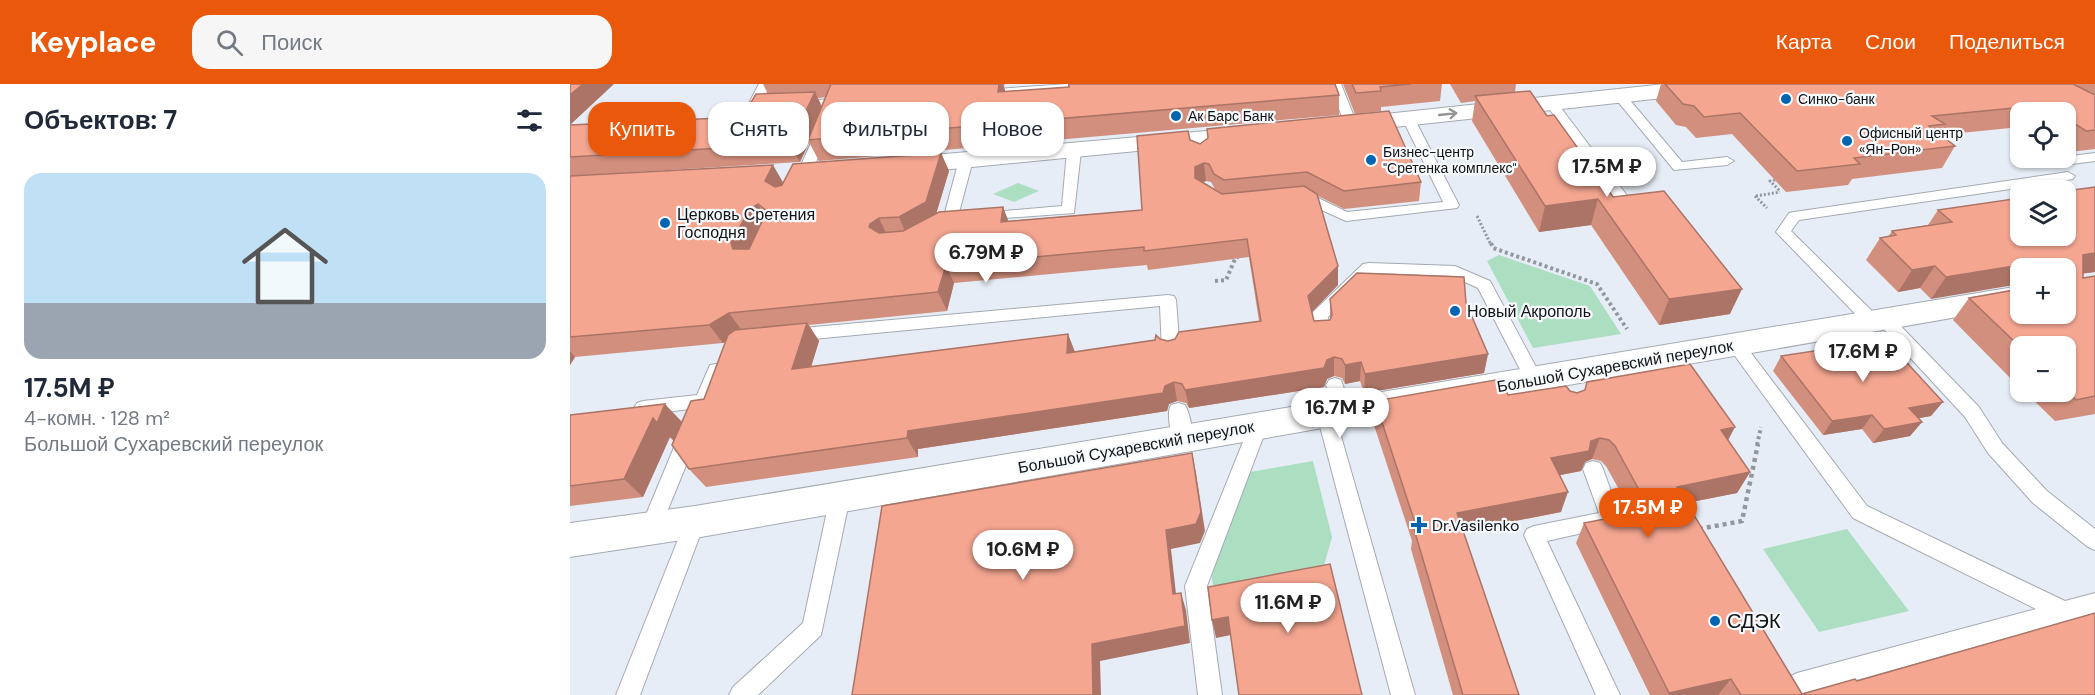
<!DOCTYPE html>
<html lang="ru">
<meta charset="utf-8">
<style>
:root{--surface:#fff;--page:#f6f6f7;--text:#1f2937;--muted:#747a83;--accent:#ea580c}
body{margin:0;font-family:"DM Sans",sans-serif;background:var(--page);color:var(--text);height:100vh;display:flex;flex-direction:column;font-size:22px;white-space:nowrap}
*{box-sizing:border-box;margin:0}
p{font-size:20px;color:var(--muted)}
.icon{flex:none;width:33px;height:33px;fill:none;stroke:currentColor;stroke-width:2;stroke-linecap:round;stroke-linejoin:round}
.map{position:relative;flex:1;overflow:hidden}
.drawer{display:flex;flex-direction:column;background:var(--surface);width:570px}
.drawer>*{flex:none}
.top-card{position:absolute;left:18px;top:18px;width:570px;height:54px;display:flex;gap:12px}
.fabs{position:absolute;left:1440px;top:18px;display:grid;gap:12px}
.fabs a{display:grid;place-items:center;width:66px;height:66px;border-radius:12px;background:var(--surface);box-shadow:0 2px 4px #0004;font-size:30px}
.price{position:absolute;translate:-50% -51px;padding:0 14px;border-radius:21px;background:#fff;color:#222;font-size:20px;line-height:39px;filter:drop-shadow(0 2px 3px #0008)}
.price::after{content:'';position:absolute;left:50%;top:36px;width:18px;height:14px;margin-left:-9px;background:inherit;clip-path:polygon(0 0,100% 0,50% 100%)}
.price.active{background:var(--accent);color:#fff}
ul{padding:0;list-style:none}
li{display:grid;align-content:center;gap:12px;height:318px;padding:0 24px}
li span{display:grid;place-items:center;height:186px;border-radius:18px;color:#555}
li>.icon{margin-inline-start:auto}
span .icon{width:108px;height:108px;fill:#fffc;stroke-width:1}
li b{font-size:26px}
h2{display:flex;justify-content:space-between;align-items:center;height:72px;padding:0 24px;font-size:26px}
.tag{padding:0 21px;border-radius:18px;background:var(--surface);box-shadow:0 2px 4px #0004;font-size:21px;line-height:54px}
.tag.active{background:var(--accent);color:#fff}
header{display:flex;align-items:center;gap:36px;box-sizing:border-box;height:84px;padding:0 30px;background:var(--accent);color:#fff}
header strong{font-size:28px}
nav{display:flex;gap:33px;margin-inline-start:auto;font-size:21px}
.search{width:420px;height:54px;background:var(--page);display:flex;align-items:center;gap:15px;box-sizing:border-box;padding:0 21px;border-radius:18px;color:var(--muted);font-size:22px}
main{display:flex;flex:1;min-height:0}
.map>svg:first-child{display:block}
.green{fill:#acdec1}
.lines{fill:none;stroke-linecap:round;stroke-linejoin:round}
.lane-casing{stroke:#a4aab2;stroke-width:2}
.street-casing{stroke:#a4aab2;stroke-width:2}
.path-far2{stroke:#92969d;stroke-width:3;stroke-dasharray:2 2;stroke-linecap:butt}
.path-far1{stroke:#92969d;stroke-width:4;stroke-dasharray:3 3;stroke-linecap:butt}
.path{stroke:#92969d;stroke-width:4.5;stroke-dasharray:4 4;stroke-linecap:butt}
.lane{fill:#fff;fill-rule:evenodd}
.street{fill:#fff;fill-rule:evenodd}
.wall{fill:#d28f7d;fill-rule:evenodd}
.shaded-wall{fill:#ab7466}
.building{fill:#f4a691;stroke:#ab7466;stroke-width:1.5;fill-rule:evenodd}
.oneway{stroke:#949596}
.poi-dot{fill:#0365b2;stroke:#f7fafd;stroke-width:2}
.labels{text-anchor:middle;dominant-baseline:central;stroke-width:4.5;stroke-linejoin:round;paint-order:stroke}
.far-poi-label{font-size:14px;fill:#111316;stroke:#f7fafd;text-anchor:start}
.poi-label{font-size:16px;fill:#111316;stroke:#f7fafd;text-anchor:start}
.street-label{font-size:16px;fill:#111316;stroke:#f7fafd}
.near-poi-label{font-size:20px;fill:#111316;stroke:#f7fafd;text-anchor:start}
</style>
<header>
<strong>Keyplace</strong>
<div class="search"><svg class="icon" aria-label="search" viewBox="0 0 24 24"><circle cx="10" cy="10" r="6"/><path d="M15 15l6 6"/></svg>Поиск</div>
<nav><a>Карта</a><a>Слои</a><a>Поделиться</a></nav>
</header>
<main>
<section class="drawer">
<h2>Объектов: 7<svg class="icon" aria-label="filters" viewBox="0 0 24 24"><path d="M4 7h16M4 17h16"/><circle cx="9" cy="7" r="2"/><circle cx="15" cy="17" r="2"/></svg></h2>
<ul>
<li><span style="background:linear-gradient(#bfe0f5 70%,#9aa5b1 0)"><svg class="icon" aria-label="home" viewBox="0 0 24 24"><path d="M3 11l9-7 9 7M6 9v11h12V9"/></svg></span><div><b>17.5M ₽</b><p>4-комн. · 128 m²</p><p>Большой Сухаревский переулок</p></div></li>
</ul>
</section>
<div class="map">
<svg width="1525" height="611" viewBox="0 0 1525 611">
<rect width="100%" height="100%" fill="#e7edf6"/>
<path class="green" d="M448,99L469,107L444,118L423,110Z
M929,171L1020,202L1051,250L963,264L917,177Z
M743,377L762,453L751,492L645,512L640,484L680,388Z
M1277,445L1339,527L1249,548L1193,465Z"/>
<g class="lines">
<g class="lane-casing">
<path id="lane" d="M189,0H201L193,15L206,23L204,26H196L180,17Z
M387,0H399L397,7L498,0V3L492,7L390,15L384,11Z
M759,0H771L787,40L786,43L781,44L775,40Z
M1049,7L1053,8L1112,78L1157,73L1164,77L1157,81L1104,86L1045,14L1043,11Z
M265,15L271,19L241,90L239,93H229L227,90L257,23L228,25L222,21L228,17Z
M981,15L985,16L1065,122L1067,125L1065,128H1055L975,19Z
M838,30L844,34L889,121L887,124L776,137L736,119L724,117L722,114L724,111L735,110L746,113L777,128L873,118L832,34Z
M504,63L511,67L504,129L407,136L405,133L407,130L412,129L492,122L497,67Z
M1525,69V77L1502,80L1495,76L1502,72Z
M396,72L403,76L387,136L380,140L375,139L373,136L389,76Z
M1498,88L1505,92L1503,95L1470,100L1476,106H1460L1454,103L1229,136L1221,147L1307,232L1314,229L1320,231L1409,323L1432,359L1477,407L1525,445V466L1518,463L1463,419L1418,369L1395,333L1309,240L1302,243L1296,241L1206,148L1219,129L1224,128Z
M799,179L885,182L920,197L973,296L970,301L964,303L958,301L908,204L882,192L803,189L758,233L760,250L758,254H746L741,232L743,228L793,180Z
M598,211L604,212L606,216L610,268L607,272L601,274L595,272L592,268L590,222L222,257L216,255L214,251L216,247L222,245Z
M1166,255L1172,257L1297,422L1495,517L1525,509V529L1233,611L1219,609L1215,601L1219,593L1227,589L1466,525L1283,434L1160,265L1157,261L1160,257Z
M146,280L152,281L155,286L90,445L87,451L80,454L73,451L70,445L120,325L73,331L67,329L64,324L67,319L73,317L127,311L140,281Z
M765,294L771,296L782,328L780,333L773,335L766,333L756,301L759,296Z
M608,319L615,321C620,330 625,351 620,360L613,362L606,360C601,351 596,330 601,321Z
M756,324L763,326L765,331L845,611H821L747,331L749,326Z
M688,336L695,338L697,343L637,502L652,611H628L615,502L679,343L681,338Z
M1023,377L1030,379L1033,385L1051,435L1048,441L977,457L1050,611H1026L954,451L957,445L964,442L1029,429L1013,385L1016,379Z
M270,405L277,407L280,413L251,551L188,611H159L163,603L233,539L260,413L263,407Z
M125,429L132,432L135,438L70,611H46L115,438L118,432Z"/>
</g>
<g class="street-casing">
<path id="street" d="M1095,0H1169L1166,5L1158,7L778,48L770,46L766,41L770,36L778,34Z
M682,43L690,45L694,50L690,55L330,90L321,87L317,82L321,77L330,74Z
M1450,202V222L125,454L0,473V439L125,422Z"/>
</g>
<path class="path-far2" d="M1205,96L1200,97L1210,107
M1185,112L1197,124
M1186,112L1210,108
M907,132L921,161"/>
<path class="path-far1" d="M921,159L923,164L1027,200L1057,245
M645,197L656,196L665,175L669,172
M1187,361L1191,343"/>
<path class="path" d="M1129,445L1172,437L1188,360"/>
<use href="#lane" class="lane"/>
<use href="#street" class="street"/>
</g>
<path class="wall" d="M193,0H435L434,2L435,8L769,11V31L249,77L239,58L230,78L0,92V41L172,33L198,10ZM256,13L252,22L248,14Z
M773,0H872L870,17L811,23V27L785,30Z
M880,0H946L945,8L977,32L1043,113L1160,230L1089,241L1021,141L969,148L902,37L905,17L891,19Z
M1091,0H1525V65L1500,68L1496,65V28H1450V43L1371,51L1385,62L1372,84L1282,95L1278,101L1216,108L1162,50L1126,54L1116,43L1106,41L1086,17Z
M620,56L630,60L851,98L849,117L774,125L748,112L768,201L742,228L744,237L760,236V215L896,219L918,270L914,289L794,309L790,297L775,300L772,294L764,292L757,295L754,303L619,324L616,319L607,317L599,320L597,327L348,365V373L136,403L119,385L104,357L100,353L73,413L0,422V331L112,338L134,315L156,258L153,259L5,273L0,281V92L213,98L371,69L379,87L366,130L433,123L438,137L572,126ZM636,97L641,98L645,105L633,98ZM679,173L689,237L598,257L590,255L504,268L241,282L249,257L239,241L377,227L384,199L577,181L578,186Z
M1525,103V188L1513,189V194L1525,192V330L1485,337L1455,308H1496V262H1450V304L1383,236L1399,214L1450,230L1496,184H1450L1361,215L1350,204L1328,208L1296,176L1310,154L1318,153L1322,147L1358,141L1368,126Z
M1211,272L1361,332L1348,334L1352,338L1340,352L1303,359L1292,345L1253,351L1203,287Z
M1000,307L1158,356L1180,388L1167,409L1116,419L1232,610L1287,597L1525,611H1080L1006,459L1014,439L1062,429L1036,382L1031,377L1022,375L1015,378L1011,387L990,391L991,428L893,447L949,611H883L841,465L842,457L803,338L805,317L938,311Z"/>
<path class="shaded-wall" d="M13,0H44L0,41V11Z
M429,0H433L437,13L428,8Z
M245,8L253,26L238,56L239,58L230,78L220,60Z
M371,69L379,87L364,137L337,152L329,133Z
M634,79L636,97L628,101L625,94V83Z
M203,81L214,100L206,116L195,97Z
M1028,115L1021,141L969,148L975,122Z
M188,120L199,139L173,178L163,165L161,159L179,126Z
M433,123L440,141L431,138Z
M309,134L318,153L299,143L300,140Z
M1525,169V188L1496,192L1513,171Z
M1469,178L1464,184H1450V200L1361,215L1376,193Z
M376,181L384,199L377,227L368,208Z
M768,182V201L739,231L738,212Z
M1365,182L1350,204L1328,208L1342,186Z
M1172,205L1160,230L1089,241L1099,215Z
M159,229L173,248L153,259L139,241Z
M237,239L249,257L235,303L222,285Z
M498,250L505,268L497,269Z
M0,267L5,273L0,281Z
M918,270L914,289L794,309L795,290Z
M764,273V292L757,295L754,303L619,324L615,306L757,276Z
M791,278L790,297L775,300V281Z
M604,298L607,317L599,320L597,327L348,365V373L337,354L338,347L595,302Z
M1373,318L1361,332L1328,338L1339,324Z
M95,320L112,338L104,357L100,353L73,413L54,395L83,334Z
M1302,331L1292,345L1253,351L1262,337Z
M1352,338L1340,352L1303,359L1314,345Z
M1165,343L1154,364L1151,346Z
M1030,354L1022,375L1015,378L1011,387L975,394L981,374Z
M622,369L626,389L635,447L630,459L601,465L608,528L603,510L596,446Z
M1180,388L1167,409L1096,423L1107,403Z
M998,408L991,428L883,449L887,429Z
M611,509L616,526L620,559L530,577L531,611H523L522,560Z
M658,533L661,551L646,554L642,536Z
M1161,595L1148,611H1098L1099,609Z"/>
<path class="building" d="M0,0H13L0,11Z
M261,0H429L428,8L499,3V0H765L769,11L238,56Z
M782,0H841L810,3L811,7L786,9Z
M1095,0H1503L1525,11V46L1516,47L1496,34V28H1486L1475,21L1362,32L1375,40L1359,42L1385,62L1284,74L1290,80L1227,87L1170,29L1134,33L1124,22L1113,20Z
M960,7L977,32L984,31L1043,113L1094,107L1172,205L1099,215L1028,115L975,122L905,12Z
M245,8L220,60L0,73V41L172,33L186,10Z
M819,27L851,98L774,107L737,88L654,96L644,90L639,80L634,79L625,83V94L652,110L734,102L747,110L768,182L738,212L744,237L760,236L762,231L760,215L787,189L894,193L896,219L918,270L795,290L791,278L775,281L772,275L764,273L757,276L754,284L615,306L612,300L604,298L595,302L593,309L338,347L337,354L119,385L102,361L121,317L134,315L158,251L165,246L237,239L222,285L498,250L497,269L585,256L586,251L590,255L598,257L605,255L609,248L691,237L677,155L574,167V163L376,181L368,208L159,229L139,241L0,253V92L203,81L195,97L205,103L212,101L223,80L371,69L356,118L329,133L309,134L300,140L299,143L309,149L333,147L369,128L433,123L431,138L572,126L567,52L618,47L620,56L630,60L638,54L637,45ZM188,120L197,127L179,165H163L161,159L179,126Z
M1525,103V169L1513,171V194L1525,192V312L1506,316L1496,306V262L1450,263L1399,214L1450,205V230H1496V184H1469V178L1376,193L1365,182L1342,186L1310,154L1326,151L1322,147L1382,138L1368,126L1450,114V152H1496V107Z
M1316,256L1373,318L1339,324L1352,338L1314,345L1302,331L1262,337L1211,272Z
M1120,280L1165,343L1151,346L1180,388L1107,403L1232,610L1285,595L1287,597L1525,529V611H1171L1161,595L1099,609L1014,439L1080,426L1045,362L1039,356L1030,354L1021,357L1019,367L981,374L998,408L887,429L949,611H893L844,445H847L805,317L931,295L938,311L996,302L1000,307L1007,309L1015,306L1017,298Z
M95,320L87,339L83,334L54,395L0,402V331Z
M622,369L631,428L626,440L596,446L603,510L611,509L615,542L522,560L523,611H282L312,422Z
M760,480L792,611H669L658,533L642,536L638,503Z"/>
<defs><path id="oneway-shaft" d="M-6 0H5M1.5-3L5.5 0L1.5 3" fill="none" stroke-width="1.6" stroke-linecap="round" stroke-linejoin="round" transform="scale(1.5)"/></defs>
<use class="oneway" href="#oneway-shaft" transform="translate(878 30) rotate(-6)"/>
<g class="poi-dot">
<circle cx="1216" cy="15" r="6"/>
<circle cx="606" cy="32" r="6"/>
<circle cx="1277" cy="57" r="6"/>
<circle cx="801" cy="76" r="6"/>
<circle cx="95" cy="139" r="6"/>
<circle cx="885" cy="227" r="6"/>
<path d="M846 432h6v6h6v6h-6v6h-6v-6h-6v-6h6z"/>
<circle cx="1145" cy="537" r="6"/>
</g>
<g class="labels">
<g class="far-poi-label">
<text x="1228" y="15">Синко-банк</text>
<text x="618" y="32">Ак Барс Банк</text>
<text x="1289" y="49">Офисный центр<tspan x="1289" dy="16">«Ян-Рон»</tspan></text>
<text x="813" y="68">Бизнес-центр<tspan x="813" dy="16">"Сретенка комплекс"</tspan></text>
</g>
<g class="poi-label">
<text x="107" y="130">Церковь Сретения<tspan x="107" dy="18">Господня</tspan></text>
<text x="897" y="227">Новый Акрополь</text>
<text x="862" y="441">Dr.Vasilenko</text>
</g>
<g class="street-label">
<text transform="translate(1045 282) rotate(-10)">Большой Сухаревский переулок</text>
<text transform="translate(566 363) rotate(-10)">Большой Сухаревский переулок</text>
</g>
<g class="near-poi-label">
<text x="1157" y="537">СДЭК</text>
</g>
</g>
</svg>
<div class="fabs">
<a><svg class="icon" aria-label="locate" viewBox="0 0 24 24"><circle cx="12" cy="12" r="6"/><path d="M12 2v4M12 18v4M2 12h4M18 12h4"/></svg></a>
<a><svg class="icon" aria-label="layers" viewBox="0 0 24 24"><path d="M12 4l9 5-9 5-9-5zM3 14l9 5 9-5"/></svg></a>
<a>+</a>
<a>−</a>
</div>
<b class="price" style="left:1037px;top:114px">17.5M ₽</b>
<b class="price" style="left:416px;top:200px">6.79M ₽</b>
<b class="price" style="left:1293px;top:299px">17.6M ₽</b>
<b class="price" style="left:770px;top:355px">16.7M ₽</b>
<b class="price active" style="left:1078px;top:455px">17.5M ₽</b>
<b class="price" style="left:453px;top:497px">10.6M ₽</b>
<b class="price" style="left:718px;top:550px">11.6M ₽</b>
<div class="top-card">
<a class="tag active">Купить</a>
<a class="tag">Снять</a>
<a class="tag">Фильтры</a>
<a class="tag">Новое</a>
</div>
</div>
</main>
